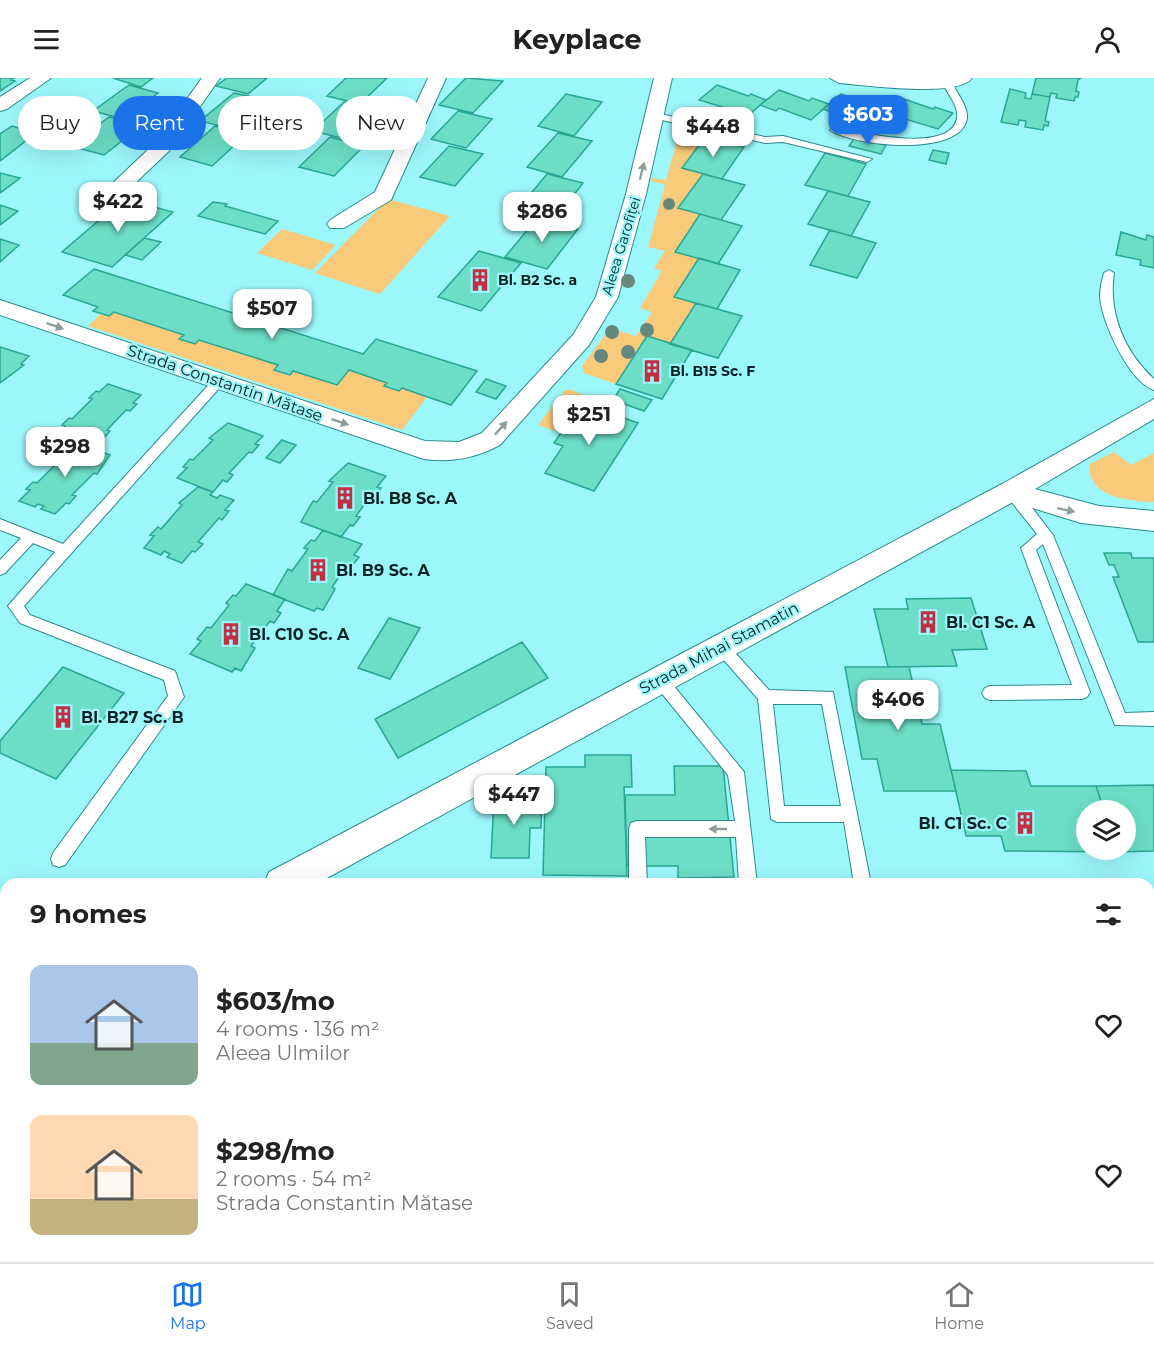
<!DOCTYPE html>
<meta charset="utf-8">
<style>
:root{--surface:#fff;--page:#f6f6f6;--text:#222;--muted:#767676;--line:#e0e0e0;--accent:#1a73e8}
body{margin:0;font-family:Montserrat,sans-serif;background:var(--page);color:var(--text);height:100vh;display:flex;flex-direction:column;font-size:22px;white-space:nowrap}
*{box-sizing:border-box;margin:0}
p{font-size:20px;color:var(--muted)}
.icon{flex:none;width:33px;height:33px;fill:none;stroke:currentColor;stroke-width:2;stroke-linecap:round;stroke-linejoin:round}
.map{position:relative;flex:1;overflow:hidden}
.sheet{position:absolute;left:0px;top:800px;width:1155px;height:386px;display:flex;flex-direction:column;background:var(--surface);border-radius:18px 18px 0 0;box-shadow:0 6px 24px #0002}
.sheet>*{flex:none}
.guide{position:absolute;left:18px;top:18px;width:600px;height:54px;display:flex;gap:12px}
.fabs{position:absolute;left:1076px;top:722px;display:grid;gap:12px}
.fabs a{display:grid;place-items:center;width:60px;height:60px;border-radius:50%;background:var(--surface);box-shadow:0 6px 24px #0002;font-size:30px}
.price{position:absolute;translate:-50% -51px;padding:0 14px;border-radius:12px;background:#fff;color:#222;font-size:20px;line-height:39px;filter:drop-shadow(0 2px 3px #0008)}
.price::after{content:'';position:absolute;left:50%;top:36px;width:18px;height:14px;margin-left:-9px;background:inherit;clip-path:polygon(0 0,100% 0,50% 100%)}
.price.on{background:var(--accent);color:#fff}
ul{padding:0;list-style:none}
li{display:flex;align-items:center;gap:18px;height:150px;padding:0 30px}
li span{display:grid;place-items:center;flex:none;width:168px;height:120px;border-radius:12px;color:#555}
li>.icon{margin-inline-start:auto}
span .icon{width:72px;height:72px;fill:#fffc;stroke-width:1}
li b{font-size:26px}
h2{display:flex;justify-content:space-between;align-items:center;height:72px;padding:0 30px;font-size:26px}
.pill{padding:0 21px;border-radius:27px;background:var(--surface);box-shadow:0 6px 24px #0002;font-size:21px;line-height:54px}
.pill.on{background:var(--accent);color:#fff}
header{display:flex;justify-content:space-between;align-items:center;height:78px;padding:0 30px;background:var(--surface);font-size:27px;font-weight:700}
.dock{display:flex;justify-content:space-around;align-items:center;height:84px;border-top:2px solid var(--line);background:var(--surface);font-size:16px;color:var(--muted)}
.dock a{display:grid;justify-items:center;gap:3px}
.dock .on{color:var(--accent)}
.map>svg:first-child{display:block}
.green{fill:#faca7b}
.building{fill:#6cdec7;stroke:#29a691;stroke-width:1.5}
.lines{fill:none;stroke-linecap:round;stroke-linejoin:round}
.lane-casing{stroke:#298b8f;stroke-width:2}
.street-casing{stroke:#298b8f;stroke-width:2}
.primary-casing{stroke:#3e6aa0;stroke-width:2}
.lane{fill:#fff;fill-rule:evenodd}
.street{fill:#fff;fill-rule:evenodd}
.primary{fill:#9dbcee;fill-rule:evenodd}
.tree{fill:#66877d}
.oneway{fill:#8f9c9c}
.labels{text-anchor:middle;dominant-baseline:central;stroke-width:4.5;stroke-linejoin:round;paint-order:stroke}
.far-street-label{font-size:14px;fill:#072223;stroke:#9cf7fb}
.far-poi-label{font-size:14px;font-weight:bold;fill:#072223;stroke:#9cf7fb;text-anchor:start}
.street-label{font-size:16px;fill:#072223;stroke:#9cf7fb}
.poi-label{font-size:16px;font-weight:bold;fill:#072223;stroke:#9cf7fb;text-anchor:start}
</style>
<header><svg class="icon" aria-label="menu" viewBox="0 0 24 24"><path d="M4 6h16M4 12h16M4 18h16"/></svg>Keyplace<svg class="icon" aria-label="person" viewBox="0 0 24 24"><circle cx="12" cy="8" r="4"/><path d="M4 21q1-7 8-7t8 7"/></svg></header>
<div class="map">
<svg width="1154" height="1184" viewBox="0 0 1154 1184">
<rect width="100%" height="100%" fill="#9cf7fb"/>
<path class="green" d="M697,54L746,67L705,59L683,90L703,96L678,130L700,136L675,173L699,180L675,219L696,225L670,266L647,259L616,306L584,295L582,288L610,250L636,258L652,234L640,230L662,193L654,190L665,173L648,169L665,107L652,103V100L666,102L678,59L691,62Z
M388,121L450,138L380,216L315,195Z
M282,151L336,167L312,192L257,175Z
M114,234L184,257L180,261L195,266L199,262L278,287L274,292L290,297L293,293L337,307L349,292L387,305L385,308L399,313L402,310L427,319L402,352L88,248L101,235Z
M568,311L606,325L601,332L586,327L575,343L561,338L554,348L563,352L561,355L538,347L564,313Z
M1114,374L1131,387L1154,375V424C1132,424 1085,419 1090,386Z"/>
<path class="building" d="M0,0H14L11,2L15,3L0,13Z
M113,0H153L141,9Z
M227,0H267L248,16L216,8Z
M346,0H387L360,26L327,18Z
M466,0L503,3L473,35L439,27Z
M1036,0H1081L1078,2L1076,13L1079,14L1078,19H1075L1074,23L1056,20L1057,16L1051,15L1050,19L1032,16Z
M129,7L158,15L123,41L93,33Z
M717,7L748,18L751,16L766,22L749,37L699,22Z
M1010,11L1026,15L1025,20L1031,21L1032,16L1050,19L1045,43L1049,44L1048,48L1044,47L1043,52L1025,49L1026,43L1019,42L1018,47L1001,44Z
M779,12L809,23L812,20L829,26L811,42L779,30L776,33L760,27Z
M234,15L266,22L232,51L200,43Z
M566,16L602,24L574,58L538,48Z
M841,16L871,27L873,25L890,30L873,45L842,34L839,37L823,31Z
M901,20L933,31L935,29L953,35L938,51L885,35Z
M344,24L376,32L345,61L313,53Z
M458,33L492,41L466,70L431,61Z
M109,39L142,47L104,77L70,68Z
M12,48L36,55L0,83V56Z
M215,48L247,56L212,88L180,79Z
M558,55L592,63L562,99L527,89Z
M330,59L364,68L334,98L299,89Z
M705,59L744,69L722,101L682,90Z
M855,59L886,67L881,76L849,68Z
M449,68L483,76L455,108L420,99Z
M933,72L949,75L946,86L929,82Z
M825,75L866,86L848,118L805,107Z
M0,95L20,100L0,115Z
M547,96L583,105L554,142L517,132Z
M703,96L745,107L721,142L678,130Z
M828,113L870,124L851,158L808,146Z
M124,121L173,134L112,189L62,174Z
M213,124L227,126L225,128L278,143L265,156L198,138Z
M0,127L18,133L0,147Z
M700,136L742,148L718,186L675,174Z
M538,139L578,151L547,191L505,179Z
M830,152L876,165L857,200L810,187Z
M1121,154L1146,162L1147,157L1154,159V190L1140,187L1141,182L1116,177Z
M144,160L161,164L142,182L125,177Z
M0,161L19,167L0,184Z
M479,173L521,185L481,233L438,219Z
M699,180L740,192L717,231L674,219Z
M94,191L363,276L376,261L477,293L451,327L402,310L399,313L384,308L387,305L349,292L337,307L293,293L290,297L274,292L278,287L199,262L195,266L179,261L184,257L114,234L109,238L93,233L98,229L63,217Z
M696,225L742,238L718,280L670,266Z
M647,258L692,272L662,321L616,306Z
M0,269L29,278L21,286L24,287L0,305Z
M486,301L506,308L496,321L476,314Z
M108,306L141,317L133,325L137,326L130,333L126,332L107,352L110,353L104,360L100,359L90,370L55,358L65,348L62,347L69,340L72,341L92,321L89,320L96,313L99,314Z
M620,311L652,322L644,333L613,322Z
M586,327L638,345L594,413L545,395L563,368L554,365L563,352L554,348L562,338L575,343Z
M228,345L263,358L255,366L259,367L252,375L249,374L229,395L233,397L227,404L223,402L213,414L177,400L187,390L183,389L190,381L193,382L213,362L209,360Z
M282,362L296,367L280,385L266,380Z
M76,365L90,370L87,373L93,375L96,372L110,377L97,396L94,395L72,417L76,418L69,426L66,425L55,436L41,431L44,428L38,426L35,429L19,423L30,412L26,411L33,404L37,405L59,383L55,381Z
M348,385L386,398L377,409L381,410L376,418L372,416L356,438L360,439L353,448L350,447L341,459L301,444L313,423L317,424L333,404L329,403Z
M198,409L213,414L210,417L217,420L220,417L234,422L225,432L229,433L222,442L219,440L198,464L203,466L195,474L192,473L182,485L167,479L170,476L164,473L161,477L144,470L154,458L150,457L158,449L161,451L182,427L179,425Z
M323,452L362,466L354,477L359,479L352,488L348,486L332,509L335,511L323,532L317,530L314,533L273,517L288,491L292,493L308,471L304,470L311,462L315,463Z
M1104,475H1131L1132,480H1154V564H1138L1113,499H1119L1114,487H1109Z
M246,506L285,521L277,533L281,535L274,545L270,543L251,568L255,570L241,593L235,590L232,594L190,576L201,563L197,561L207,549L211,550L229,527L226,525L233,517L236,518Z
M971,520L987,571L952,572L957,588L888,589L874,531H908L906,521Z
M389,540L420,550L390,601L358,590Z
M522,564L548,600L398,680L375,641Z
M63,589L124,615L56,701L0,675V663Z
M845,589H909L922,646H940L956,713H884L877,681H862Z
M585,677H631L632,709H624L627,798L543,797L546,689H585Z
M674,688H723L734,799L678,800V788H627L625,717H675Z
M951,692L1026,693L1031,708H1096L1104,732H1086V771H1117L1118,774L1005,773L1001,758H966Z
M1154,707V773L1118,774L1117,771H1125V732H1104L1096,708Z
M494,720H542L541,750H530L529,780H491Z
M1149,1075H1154V1184H1122L1120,1179H1149Z
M190,1179H283V1184H189Z
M283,1179H380V1184L283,1183Z
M557,1179H657V1183L558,1184Z"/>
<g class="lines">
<g class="lane-casing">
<path id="lane" d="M948,3L953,6C957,16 968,28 967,40C962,80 852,68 830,52L835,49C857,54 951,77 957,40C959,29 948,16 943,6Z
M656,35L765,59L783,58L872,81L867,84L783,64L765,65L653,40V36Z
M1109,192L1114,195C1108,235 1124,273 1154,301V312C1129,304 1101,243 1100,218C1100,210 1102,202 1104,195Z
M219,299L223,300V306L24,528L30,537L175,593L184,619L65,787L59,789L53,787L51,781L53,775L168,618L164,602L20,545L8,528L55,474L33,465L5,495L0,497V482L21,460L0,452V441L63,466L215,300Z
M1011,408L1016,409L1053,457L1125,635L1154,634V648L1115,647L1043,466L1036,472L1090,614L1087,619L1082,621L990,622L985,620L982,615L985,610L990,608L1072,607L1021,470L1037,456L1006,417L1004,413L1006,409Z
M721,563L726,565L769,612L833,614L871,806H854L844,744H777L771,741L758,621L716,573L714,569L716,565ZM773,626H822L841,728H784Z
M660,595L665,597L744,694L757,806H739L736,759H645L647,806H629V751L631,745L637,743H735L728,697L655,607L652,602L655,597Z
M777,1179H799L797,1184H774Z"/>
</g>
<g class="street-casing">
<path id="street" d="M30,0H51L7,31L0,33V19Z
M202,0H220L169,73L129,111H115L112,107L115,103L155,65Z
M428,0H446L391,122L344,150H330L327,146L330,142L375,114Z
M654,0H672L646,116L618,219L589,267L500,367C475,380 452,385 424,381L0,237V222L425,363L459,364L482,355L573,257L596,219L626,116Z
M830,0H972C958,20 865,7 839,5Z
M1154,321V341L1035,411L1099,428L1154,433V453L1081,445L1013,424L316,806H264L269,794L1002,406Z
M23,1179H65V1184H23Z"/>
</g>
<g class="primary-casing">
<path id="primary" d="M1149,850H1154V890H1149Z
M0,878L6,879V919L0,918Z
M1149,916H1154V956H1149Z"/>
</g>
<use href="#lane" class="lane"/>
<use href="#street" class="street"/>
<use href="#primary" class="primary"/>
</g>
<g class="tree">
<circle cx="669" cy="126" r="6"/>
<circle cx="628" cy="203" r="7"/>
<circle cx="647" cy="252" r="7"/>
<circle cx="612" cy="254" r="7"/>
<circle cx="628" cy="274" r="7"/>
<circle cx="601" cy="278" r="7"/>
</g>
<defs><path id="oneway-solid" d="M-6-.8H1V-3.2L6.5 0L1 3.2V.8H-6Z" transform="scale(1.5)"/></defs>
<g class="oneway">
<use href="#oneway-solid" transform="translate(642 93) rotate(-76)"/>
<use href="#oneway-solid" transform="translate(55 248) rotate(19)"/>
<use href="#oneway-solid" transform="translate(340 344) rotate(18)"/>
<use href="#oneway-solid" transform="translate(501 350) rotate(-47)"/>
<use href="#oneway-solid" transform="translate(1066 432) rotate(12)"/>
<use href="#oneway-solid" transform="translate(718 751) rotate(-180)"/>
</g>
<defs>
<g id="building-bare" transform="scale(1.8)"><path d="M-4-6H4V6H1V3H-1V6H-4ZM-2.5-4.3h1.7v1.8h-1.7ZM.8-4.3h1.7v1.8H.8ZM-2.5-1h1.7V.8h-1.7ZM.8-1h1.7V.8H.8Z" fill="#c02f42" stroke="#9cf7fb" stroke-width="2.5" paint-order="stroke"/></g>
</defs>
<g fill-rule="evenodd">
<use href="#building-bare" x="480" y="202"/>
<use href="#building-bare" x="652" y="293"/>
<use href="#building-bare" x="345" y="420"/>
<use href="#building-bare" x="318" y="492"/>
<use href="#building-bare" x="928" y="544"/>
<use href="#building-bare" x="231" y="556"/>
<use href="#building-bare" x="63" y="639"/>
<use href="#building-bare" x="1025" y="745"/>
</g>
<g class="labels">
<g class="far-street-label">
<text transform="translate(621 168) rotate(-73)">Aleea Garofiței</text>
</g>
<g class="far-poi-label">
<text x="498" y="202">Bl. B2 Sc. a</text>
<text x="670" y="293">Bl. B15 Sc. F</text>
</g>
<g class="street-label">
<text transform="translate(225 305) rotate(19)">Strada Constantin Mătase</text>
<text transform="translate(719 570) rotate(-28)">Strada Mihai Stamatin</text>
</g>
<g class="poi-label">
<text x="363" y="420">Bl. B8 Sc. A</text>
<text x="336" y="492">Bl. B9 Sc. A</text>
<text x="946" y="544">Bl. C1 Sc. A</text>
<text x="249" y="556">Bl. C10 Sc. A</text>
<text x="81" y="639">Bl. B27 Sc. B</text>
<text x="1007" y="745" text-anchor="end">Bl. C1 Sc. C</text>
</g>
</g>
</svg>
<div class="fabs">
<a><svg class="icon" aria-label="layers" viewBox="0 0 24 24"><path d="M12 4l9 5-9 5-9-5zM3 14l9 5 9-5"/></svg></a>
</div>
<b class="price on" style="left:868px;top:68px">$603</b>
<b class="price" style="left:713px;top:80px">$448</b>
<b class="price" style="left:118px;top:155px">$422</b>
<b class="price" style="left:542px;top:165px">$286</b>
<b class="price" style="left:272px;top:262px">$507</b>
<b class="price" style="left:589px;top:368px">$251</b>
<b class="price" style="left:65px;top:400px">$298</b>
<b class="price" style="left:898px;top:653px">$406</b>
<b class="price" style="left:514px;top:748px">$447</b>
<div class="guide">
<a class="pill">Buy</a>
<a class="pill on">Rent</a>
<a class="pill">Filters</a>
<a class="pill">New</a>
</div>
<section class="sheet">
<h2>9 homes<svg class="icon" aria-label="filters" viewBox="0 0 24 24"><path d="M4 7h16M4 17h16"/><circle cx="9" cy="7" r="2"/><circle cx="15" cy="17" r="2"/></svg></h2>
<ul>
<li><span style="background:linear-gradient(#a9c7e8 65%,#7fa58c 0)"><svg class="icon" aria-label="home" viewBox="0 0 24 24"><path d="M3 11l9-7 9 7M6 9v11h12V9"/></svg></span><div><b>$603/mo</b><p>4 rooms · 136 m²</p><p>Aleea Ulmilor</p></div><svg class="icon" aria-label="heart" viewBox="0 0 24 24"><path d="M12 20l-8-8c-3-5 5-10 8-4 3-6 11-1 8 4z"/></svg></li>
<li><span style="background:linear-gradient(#ffd9b3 70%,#c2b280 0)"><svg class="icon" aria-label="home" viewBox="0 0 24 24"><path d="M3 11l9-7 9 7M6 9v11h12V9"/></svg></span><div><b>$298/mo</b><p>2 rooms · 54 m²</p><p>Strada Constantin Mătase</p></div><svg class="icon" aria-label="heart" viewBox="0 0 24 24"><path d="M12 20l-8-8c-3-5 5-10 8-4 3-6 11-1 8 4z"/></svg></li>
</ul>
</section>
</div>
<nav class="dock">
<a class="on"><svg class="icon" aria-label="map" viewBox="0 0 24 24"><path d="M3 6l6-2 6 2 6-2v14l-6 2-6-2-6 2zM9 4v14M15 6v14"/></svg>Map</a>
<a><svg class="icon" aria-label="saved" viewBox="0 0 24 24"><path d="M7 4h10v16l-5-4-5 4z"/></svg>Saved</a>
<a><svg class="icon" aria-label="home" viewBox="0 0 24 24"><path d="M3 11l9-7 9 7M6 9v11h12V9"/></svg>Home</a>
</nav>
